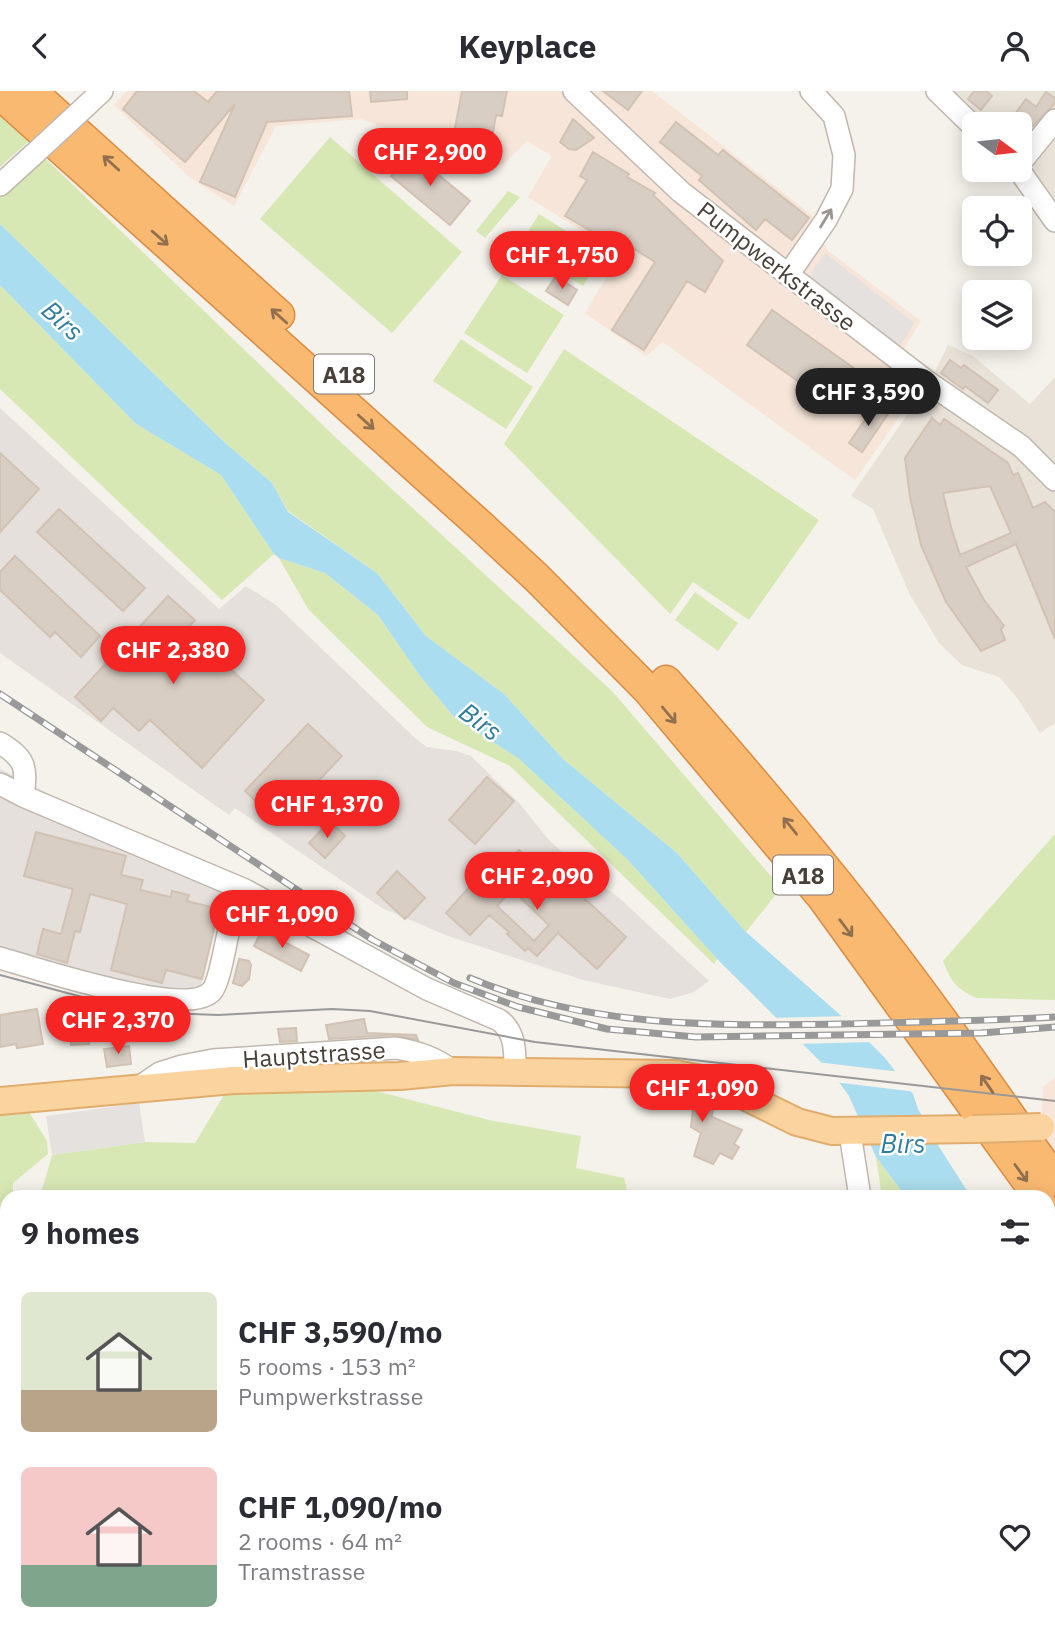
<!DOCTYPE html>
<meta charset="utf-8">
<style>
:root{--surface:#fff;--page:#f7f7f7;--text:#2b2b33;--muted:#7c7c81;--accent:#f42523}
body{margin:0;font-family:"IBM Plex Sans",sans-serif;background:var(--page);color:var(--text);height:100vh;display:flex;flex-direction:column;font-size:26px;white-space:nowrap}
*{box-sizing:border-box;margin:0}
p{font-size:23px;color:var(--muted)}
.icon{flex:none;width:38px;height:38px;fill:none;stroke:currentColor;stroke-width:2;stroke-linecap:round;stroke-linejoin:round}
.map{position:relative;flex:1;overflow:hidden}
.side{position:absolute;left:0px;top:1099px;width:1055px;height:450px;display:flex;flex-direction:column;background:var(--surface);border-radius:21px 21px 0 0;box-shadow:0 4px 18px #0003}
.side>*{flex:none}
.needle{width:46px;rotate:105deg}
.controls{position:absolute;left:962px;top:21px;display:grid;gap:14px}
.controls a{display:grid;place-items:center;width:70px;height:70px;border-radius:10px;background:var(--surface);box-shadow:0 4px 18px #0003;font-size:35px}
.price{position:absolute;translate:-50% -60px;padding:0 16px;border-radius:24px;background:var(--accent);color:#fff;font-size:23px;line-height:46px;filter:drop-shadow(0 2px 4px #0008)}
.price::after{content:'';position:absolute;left:50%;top:42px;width:21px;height:16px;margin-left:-10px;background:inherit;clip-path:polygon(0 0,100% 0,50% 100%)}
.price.active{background:#222;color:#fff}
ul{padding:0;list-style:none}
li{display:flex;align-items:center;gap:21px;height:175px;padding:0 21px}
li span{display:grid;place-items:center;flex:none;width:196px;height:140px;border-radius:10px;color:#555}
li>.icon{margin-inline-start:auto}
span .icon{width:84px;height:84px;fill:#fffc;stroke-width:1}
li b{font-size:30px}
h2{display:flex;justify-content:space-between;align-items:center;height:84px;padding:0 21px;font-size:30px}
header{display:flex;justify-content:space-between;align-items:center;height:91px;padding:0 21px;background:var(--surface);font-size:32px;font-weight:700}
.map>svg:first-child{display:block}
.residential{fill:#e9e2d9}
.commercial{fill:#f6e5d8}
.industrial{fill:#e5e0dc}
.green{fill:#d8e8b5}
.parking{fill:#e4e1df}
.water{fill:#aaddef}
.pier{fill:#f5f1eb}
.building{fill:#d9cec4;stroke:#d1c2b4;stroke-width:2;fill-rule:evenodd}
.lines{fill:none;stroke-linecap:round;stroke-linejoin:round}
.minor-casing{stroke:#c0b7ae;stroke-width:24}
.major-casing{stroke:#e1ad6d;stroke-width:30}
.highway-casing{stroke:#da8b40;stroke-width:33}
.minor{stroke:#fff;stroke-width:21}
.major{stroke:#fbd39e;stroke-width:26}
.highway{stroke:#fab971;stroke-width:30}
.tram{stroke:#999;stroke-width:2}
.rail-casing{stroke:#999;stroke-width:7}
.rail{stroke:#fff;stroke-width:4.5;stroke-dasharray:13;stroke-linecap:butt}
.minor-bridge-casing{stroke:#c0b7ae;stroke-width:24;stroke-linecap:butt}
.major-bridge-casing{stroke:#e1ad6d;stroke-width:30;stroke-linecap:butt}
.minor-bridge{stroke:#fff;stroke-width:21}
.major-bridge{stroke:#fbd39e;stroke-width:26}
.oneway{stroke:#90704f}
.oneway2{stroke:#9b9692}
.labels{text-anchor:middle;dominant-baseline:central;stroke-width:5;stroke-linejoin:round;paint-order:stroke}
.shield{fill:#fff;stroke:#807974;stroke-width:2}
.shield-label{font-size:23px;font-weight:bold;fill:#494039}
.street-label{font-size:24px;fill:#494039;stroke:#fff}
.water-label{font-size:26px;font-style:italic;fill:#2f7d9b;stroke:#fff}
</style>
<header><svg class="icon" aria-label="back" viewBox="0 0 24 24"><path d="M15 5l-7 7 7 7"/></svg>Keyplace<svg class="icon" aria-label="person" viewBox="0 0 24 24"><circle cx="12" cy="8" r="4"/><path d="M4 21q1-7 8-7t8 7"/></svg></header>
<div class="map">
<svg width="1055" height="1548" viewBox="0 0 1055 1548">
<rect width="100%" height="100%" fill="#f5f1eb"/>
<path class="residential" d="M937,0H1055V130L1020,79V33H975Z
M948,254L973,265L1030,313L1055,286V632L1040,642L1018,608L999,586L962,574L939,552L910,504L873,418L851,405L929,292Z
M0,1272L7,1278V1542H324L321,1548H0Z"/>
<path class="commercial" d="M127,0H652L812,124L828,160L921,230L890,279L916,302L855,389L663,251L646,265L585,222L620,164L528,106L552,65L527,50L504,73L484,76L361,28L276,35L234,115L189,86L114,14Z
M1055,986V1071L1050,1065L1041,1036L1043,996Z"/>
<path class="industrial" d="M0,317L219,518L246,495L276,514L415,647L427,656L456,660L471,665L519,712L548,748L588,785L617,805L709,890L694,901L670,908L583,889L448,845L382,817L235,717L229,724L0,562Z
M0,678L59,708L229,782L201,895L181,904L119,896L0,860Z"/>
<path class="green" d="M0,24L30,49L0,76Z
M330,46L462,161L392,242L260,128Z
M46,68L333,344L612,600L781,797L746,841L677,762L563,668L504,603L426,545L377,482L288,420L272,392L223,350L0,133V105Z
M508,100L520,106L485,147L476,140Z
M539,123L603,163L583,195L519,155Z
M502,184L564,224L527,282L464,242Z
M0,194L136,333L221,384L274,463L222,509L0,298Z
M461,248L533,296L506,338L433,290Z
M564,258L819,429L749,529L693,491L670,523L504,353Z
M279,467L325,482L378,524L420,585L455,627L518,667L625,766L717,868L714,873L510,675L427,636L308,518Z
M695,501L738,532L718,560L675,529Z
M1055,743V909L976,907C955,897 951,890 943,870Z
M321,986L489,1029L581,1045L576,1077L624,1087L629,1106H40L52,1064L145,1051L195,1052L233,989Z
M29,1021L47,1050L48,1063L13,1092V1106H7V1267L0,1262V1023Z
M876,1066L906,1106H882Z
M1048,1316L1055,1326V1391L1048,1383Z
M324,1542H954L957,1548H321Z"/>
<path class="parking" d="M825,162L914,232L899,257L808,187Z
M139,1012L145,1051L52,1064L46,1025Z"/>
<path class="water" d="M0,133L223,350L272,392L288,421L377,482L426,545L504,603L563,668L677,762L746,841L856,938L885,967L913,1003L918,1018L936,1051L971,1106H906L876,1066L849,1005L833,983L717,868L627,768L518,667L455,627L420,585L378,524L325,482L279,467L274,463L221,384L136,333L0,194Z
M1048,1216L1055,1225V1326L1048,1316Z"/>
<path class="pier" d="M847,925L873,951L797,953L770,927Z
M816,971L901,981L916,1001L834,991Z"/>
<path class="building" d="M137,0H194L208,11L217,0H349L352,25L267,31L235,106L200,91L235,13L185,71L123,18Z
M370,0H407V8L371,11Z
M462,0H507L502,25L496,24L492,47L488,46L484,68L471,66L472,62L455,59L457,48H453Z
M603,0H642L628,19Z
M974,0H986L992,5L981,19L968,8Z
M1046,1L1055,7V12L1033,35L1015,23L1026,8L1036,16Z
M573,28L594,47L576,59L569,58L560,51Z
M676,31L718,64L723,59L809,127L792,149L765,128L756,139L699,89L702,85L660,51Z
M411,61L470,110L450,134L391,85Z
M593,61L629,83L627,86L655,102L653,104L723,170L705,201L687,190L644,259L612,239L655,171L625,152L622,158L565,125L587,89L580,85Z
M556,185L577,199L568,214L546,200Z
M772,219L865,285L840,320L747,254Z
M950,269L961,277L964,274L998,299L988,312L965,295L963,298L941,282Z
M875,314L888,323L862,361L849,352Z
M932,327L940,334L944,328L1008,372L1013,384L1018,382L1033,417L1045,411L1055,421V548L1016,453L966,476L984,509L1004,535L1001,538L1005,549L981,560L946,511L921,454L910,406L905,367ZM990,395L1011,442L960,464L951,436L943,402Z
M0,362L39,398L0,441Z
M59,418L145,497L123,520L37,441Z
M15,465L100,545L81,566L55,541L50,546L0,499V481Z
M168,505L195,529L187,538L264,609L202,677L150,629L139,640L113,617L101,630L75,606Z
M308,633L342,665L289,721L274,707L264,718L245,700Z
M487,686L514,710L475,753L449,729Z
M330,730L345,745L325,767L309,752Z
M36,741L126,765L121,784L143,789L140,799L171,806L172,800L189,804L187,810L219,818L202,888L166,879L162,892L111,879L127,813L90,803L80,841L75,840L67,872L37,863L43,838L61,843L73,798L24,785Z
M519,759L566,802L572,796L626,846L597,878L558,842L537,865L528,857L525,860L507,843L509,841L489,824L470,844L446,822L476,789L484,797ZM512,799L549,834L534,850L497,815Z
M397,780L425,807L405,828L377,802Z
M262,839L309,864L301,880L254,855Z
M239,868L249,870L251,874L249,888L242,895L233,892Z
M37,918L43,953L17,957L16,953L0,956V924Z
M364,928L367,942L416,944L418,949L395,944L329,948L326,934Z
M88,936L89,953L71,954L70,937Z
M296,937L297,950L280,951L278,938Z
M129,955L131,973L107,976L104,958Z
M653,998L674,999L678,1000V1002L714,1008L712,1026L742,1039L734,1053L739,1056L732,1068L720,1062L713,1073L694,1065L701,1042L691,1036L693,1018L651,1014Z"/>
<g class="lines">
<g class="minor-casing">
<path id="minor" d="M574,0L681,101L929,292L1021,355L1055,389
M937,0L975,37
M86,15L102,0
M1020,72L1055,29
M1019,79L1055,130
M0,94L33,64
M788,184L826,129L842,98L844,64L834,25L811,0
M0,652C26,668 27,676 23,705
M0,693L23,705L245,799L427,898L499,929C516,941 515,962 515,980
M0,867C35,877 187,928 212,900C220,890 226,849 230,834C234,822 239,810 245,799
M138,997L160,982L182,975L213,969L396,957C419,961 435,967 453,980
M850,1042L860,1106
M0,1275L7,1280
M0,1350L7,1348
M961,1542L964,1548
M90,1548L95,1542
M867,1548L869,1542"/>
</g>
<g class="major-casing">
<path id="major" d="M0,1010L233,989L400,985L453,980L676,983L716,991L797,1031L832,1040L973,1038"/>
</g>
<g class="highway-casing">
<path id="highway" d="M31,0L279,224
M0,3L481,435L537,487L648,599L823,807L1039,1106
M666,590C753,688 838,789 916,894C964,958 1009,1024 1055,1089
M1048,1120L1055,1129"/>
</g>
<use href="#minor" class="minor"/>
<use href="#major" class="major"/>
<use href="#highway" class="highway"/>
<path class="tram" d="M0,884L112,914L167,922L218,924L332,918L370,920L535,951L1055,1010"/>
<g class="rail-casing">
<path id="rail" d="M0,603L373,849L454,892L518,916L607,938L696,946L982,942L1055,936
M470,887C589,937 715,935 842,933C913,931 984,930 1055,926"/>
</g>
<use href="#rail" class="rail"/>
<g class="minor-bridge-casing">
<path id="minor-bridge" d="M33,64L86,15"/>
</g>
<g class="major-bridge-casing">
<path id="major-bridge" d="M973,1038L1041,1036"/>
</g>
<use href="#minor-bridge" class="minor-bridge"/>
<use href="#major-bridge" class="major-bridge"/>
</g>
<defs><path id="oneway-shaft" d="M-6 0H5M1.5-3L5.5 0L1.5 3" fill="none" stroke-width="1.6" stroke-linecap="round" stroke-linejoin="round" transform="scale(1.75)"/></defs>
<g class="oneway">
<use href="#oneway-shaft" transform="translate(111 72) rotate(-138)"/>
<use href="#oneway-shaft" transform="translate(160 147) rotate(41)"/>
<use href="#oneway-shaft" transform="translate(279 225) rotate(-138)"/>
<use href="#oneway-shaft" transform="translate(366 331) rotate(42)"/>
<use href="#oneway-shaft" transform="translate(669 624) rotate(50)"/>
<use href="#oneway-shaft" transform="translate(790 735) rotate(-129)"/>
<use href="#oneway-shaft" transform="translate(846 837) rotate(53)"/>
<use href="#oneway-shaft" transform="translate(987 993) rotate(-125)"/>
<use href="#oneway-shaft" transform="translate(1021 1082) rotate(54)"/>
</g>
<use class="oneway2" href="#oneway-shaft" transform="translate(826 127) rotate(-59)"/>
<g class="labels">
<g class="shield">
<rect x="314" y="263.5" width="60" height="39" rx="5"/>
<rect x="773" y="764.5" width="60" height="39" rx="5"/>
</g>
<g class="shield-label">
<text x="344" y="283">A18</text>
<text x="803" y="784">A18</text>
</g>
<g class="street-label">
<text transform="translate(777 175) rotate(38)">Pumpwerkstrasse</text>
<text transform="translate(314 963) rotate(-4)">Hauptstrasse</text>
</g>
<g class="water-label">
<text transform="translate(63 229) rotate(42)">Birs</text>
<text transform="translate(481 630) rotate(36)">Birs</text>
<text x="903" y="1052">Birs</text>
</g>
</g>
</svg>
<div class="controls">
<a><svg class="needle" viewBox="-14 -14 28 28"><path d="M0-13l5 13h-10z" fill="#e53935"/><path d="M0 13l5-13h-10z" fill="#7c7c81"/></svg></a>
<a><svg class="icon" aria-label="locate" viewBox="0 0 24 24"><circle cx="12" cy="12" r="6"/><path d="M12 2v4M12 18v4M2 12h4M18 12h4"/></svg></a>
<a><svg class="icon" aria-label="layers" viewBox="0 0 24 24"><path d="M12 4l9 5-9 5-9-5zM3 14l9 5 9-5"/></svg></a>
</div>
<b class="price" style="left:430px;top:97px">CHF 2,900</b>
<b class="price" style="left:562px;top:200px">CHF 1,750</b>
<b class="price active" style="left:868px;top:337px">CHF 3,590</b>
<b class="price" style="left:173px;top:595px">CHF 2,380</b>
<b class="price" style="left:327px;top:749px">CHF 1,370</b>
<b class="price" style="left:537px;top:821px">CHF 2,090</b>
<b class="price" style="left:282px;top:859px">CHF 1,090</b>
<b class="price" style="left:118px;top:965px">CHF 2,370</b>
<b class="price" style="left:702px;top:1033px">CHF 1,090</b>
<section class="side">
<h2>9 homes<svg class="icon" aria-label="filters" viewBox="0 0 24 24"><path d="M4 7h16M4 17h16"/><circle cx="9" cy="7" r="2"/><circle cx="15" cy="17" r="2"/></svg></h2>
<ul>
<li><span style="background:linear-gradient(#dfe7d0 70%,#b9a48a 0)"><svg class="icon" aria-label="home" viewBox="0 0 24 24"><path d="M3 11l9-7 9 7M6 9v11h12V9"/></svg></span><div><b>CHF 3,590/mo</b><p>5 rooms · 153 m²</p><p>Pumpwerkstrasse</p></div><svg class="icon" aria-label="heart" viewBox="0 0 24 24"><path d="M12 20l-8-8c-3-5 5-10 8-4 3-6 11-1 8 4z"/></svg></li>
<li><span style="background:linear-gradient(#f6c9c9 70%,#7fa58c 0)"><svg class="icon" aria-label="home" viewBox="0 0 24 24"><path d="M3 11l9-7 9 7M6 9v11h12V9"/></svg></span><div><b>CHF 1,090/mo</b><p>2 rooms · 64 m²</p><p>Tramstrasse</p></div><svg class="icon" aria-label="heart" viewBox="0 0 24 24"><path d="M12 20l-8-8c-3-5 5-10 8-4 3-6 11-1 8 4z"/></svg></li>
</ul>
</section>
</div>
